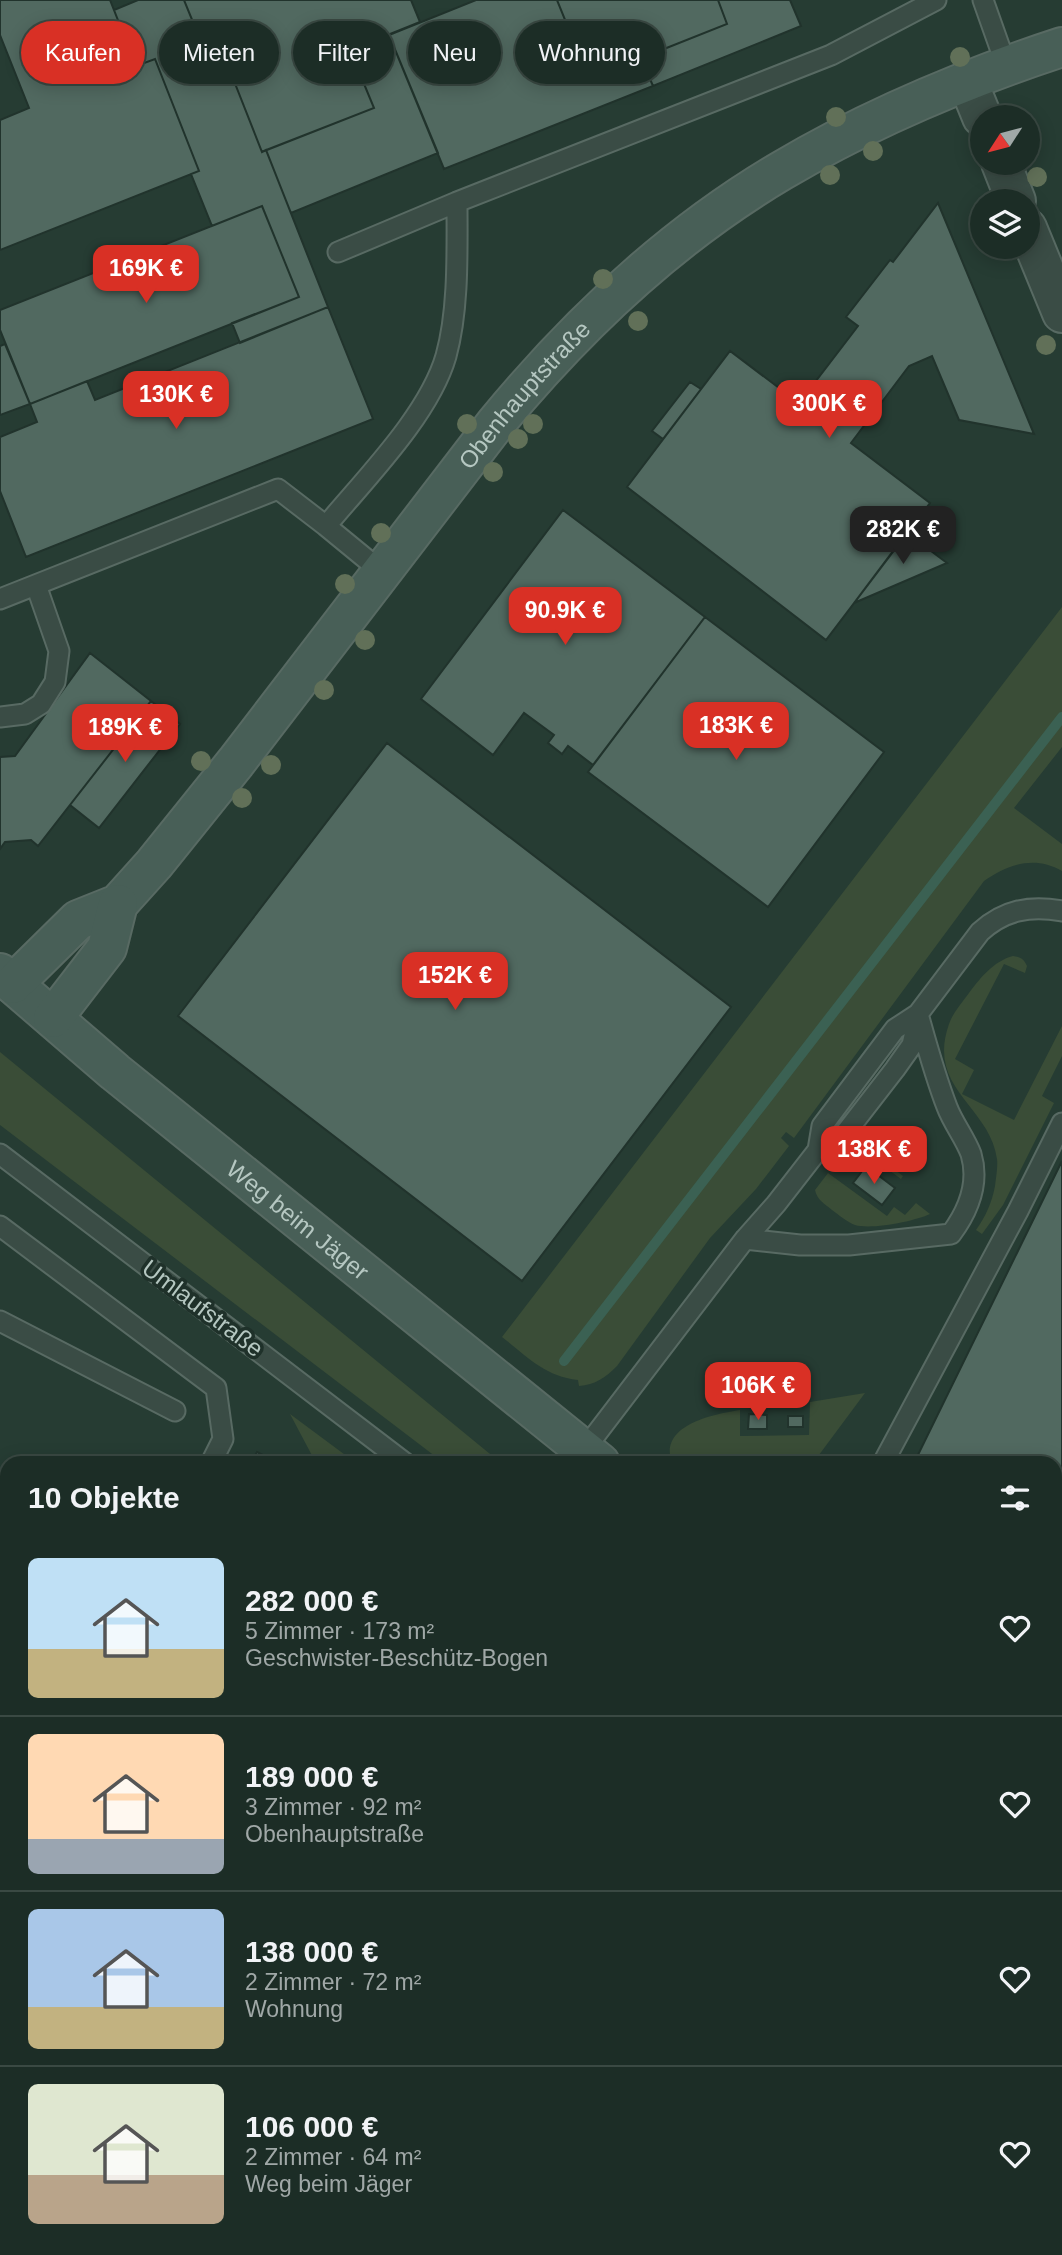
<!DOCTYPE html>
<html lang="de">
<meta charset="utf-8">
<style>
:root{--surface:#1c2d26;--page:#25352e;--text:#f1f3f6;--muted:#a0a8a7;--line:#3a4943;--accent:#d93025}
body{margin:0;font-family:Arial,sans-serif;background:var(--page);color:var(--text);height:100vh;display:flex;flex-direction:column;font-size:26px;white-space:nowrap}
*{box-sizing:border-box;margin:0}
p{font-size:23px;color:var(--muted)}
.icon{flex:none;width:38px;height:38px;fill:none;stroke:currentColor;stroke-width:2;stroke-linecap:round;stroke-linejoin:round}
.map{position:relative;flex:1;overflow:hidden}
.side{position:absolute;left:0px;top:1456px;width:1062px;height:800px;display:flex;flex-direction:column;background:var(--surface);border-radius:21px 21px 0 0;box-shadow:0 4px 18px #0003,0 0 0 2px var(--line)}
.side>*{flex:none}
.banner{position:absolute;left:21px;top:21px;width:700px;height:63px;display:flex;gap:14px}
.needle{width:46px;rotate:234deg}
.tools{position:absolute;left:970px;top:105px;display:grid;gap:14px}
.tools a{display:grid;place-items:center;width:70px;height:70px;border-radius:50%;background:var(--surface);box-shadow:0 4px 18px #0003,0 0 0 2px var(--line);font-size:35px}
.price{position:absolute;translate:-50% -60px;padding:0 16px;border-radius:14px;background:var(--accent);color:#fff;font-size:23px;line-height:46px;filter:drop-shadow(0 2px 4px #0008)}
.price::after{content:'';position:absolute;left:50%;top:42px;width:21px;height:16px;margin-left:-10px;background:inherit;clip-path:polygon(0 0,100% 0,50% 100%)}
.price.selected{background:#222;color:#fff}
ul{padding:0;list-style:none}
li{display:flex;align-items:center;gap:21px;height:175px;padding:0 28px}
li+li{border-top:2px solid var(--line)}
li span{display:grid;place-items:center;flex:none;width:196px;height:140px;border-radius:10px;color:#555}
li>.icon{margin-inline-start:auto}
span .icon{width:84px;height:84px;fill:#fffc;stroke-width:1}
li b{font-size:30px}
h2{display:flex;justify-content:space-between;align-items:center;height:84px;padding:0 28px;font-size:30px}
.chip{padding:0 24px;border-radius:32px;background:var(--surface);box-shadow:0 4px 18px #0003,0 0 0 2px var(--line);font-size:24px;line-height:63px}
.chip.selected{background:var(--accent);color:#fff}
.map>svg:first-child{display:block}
.green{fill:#3a4d37}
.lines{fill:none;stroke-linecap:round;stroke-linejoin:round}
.stream{stroke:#3b6153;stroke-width:10}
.taxiway{stroke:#445b52;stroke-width:96}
.building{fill:#516960;stroke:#21332c;stroke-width:2}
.lane-casing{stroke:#586a63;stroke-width:23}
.street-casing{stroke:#586a63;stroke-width:42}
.secondary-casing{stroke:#586a63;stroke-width:42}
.lane{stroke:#3a4c45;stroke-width:19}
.street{stroke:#3a4c45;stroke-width:38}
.secondary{stroke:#485f57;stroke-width:38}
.tree{fill:#617058}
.labels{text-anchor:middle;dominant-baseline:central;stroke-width:7;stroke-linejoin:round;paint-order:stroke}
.street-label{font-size:24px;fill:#b5c7c1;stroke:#1f312a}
</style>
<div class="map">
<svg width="1062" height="2255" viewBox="0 0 1062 2255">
<rect width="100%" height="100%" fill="#263c33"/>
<path class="green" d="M1062,607V747L1014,808L1062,844V871C1035,855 1008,864 984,881L794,1138L786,1132L781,1138L789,1146L756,1189L710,1238L617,1366C606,1377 595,1385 579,1386L578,1380C544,1376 528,1357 502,1337Z
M1013,956C1021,957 1024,959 1027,966L1025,973L1004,964L955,1059L974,1070L962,1094L1014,1120L1062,1026V1056L1042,1096L1054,1103L1003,1205L982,1234L976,1230C986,1216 992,1202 995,1186C996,1177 998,1167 997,1159C990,1106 926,1089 949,1024C953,1012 962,1003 969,993C981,977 994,961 1013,956Z
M0,1052L501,1463H444L0,1125Z
M871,1127L876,1131L865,1147L903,1176L901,1179L851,1142L859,1131Z
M828,1173L887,1216L894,1207L905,1215L916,1203L930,1214C915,1221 872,1230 855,1225C847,1222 839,1215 832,1210C825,1204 817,1200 815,1190Z
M865,1393L813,1463H672C658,1425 714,1414 740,1410V1436L809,1435L810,1402Z
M290,1414L356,1463H316Z
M1055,1718L1062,1720V1802L1055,1798Z
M1055,1875L1062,1878V1927L1055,1922Z
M1055,1987L1062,1992V2082L1055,2078Z
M1055,2145L1062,2150V2255H74L78,2249H1055Z"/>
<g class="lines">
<path class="stream" d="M564,1361L1062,717"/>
<path class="taxiway" d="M10,2255L13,2249"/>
</g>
<path class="building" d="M0,0H110L136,66L155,59L199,171L0,250V120L29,108L0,35Z
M138,0H184L206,54L221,48L262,152L266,150L328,307L240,343L232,323L299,297L262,206L212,226L191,174L199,171L155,59L136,66L114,10Z
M184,0H411L420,22L350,50L374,108L262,152L221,48L206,54Z
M476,0H557L589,79L641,58L653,86L444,169L389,35Z
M557,0H718L727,24L589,79Z
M718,0H790L801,26L653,86L641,58L727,24Z
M389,35L438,153L291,213L266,150L374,108L350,50Z
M938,203L1034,434L959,420L932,356L909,366L851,443L930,503L826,640L627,487L730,351L799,403L858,326L846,317L890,260L893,262Z
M262,206L299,297L30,404L0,330V310Z
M328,307L373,419L26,557L0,491V437L37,422L30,404L87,381L95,400Z
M5,344L30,404L0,415V346Z
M690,382L701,389L663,439L652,431Z
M563,510L705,617L593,765L568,746L562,754L548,743L554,735L524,713L493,755L421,699Z
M907,533L947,563L854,603L887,559Z
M705,617L884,752L768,907L588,772Z
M90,653L151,701L38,846L31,840L5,842L0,849V757L15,756Z
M151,701L180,724L99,828L70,805Z
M387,743L731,1007L522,1281L178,1016Z
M1062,1161V1567L1055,1564V1463H914Z
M866,1166L895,1188L882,1205L853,1183Z
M749,1414L767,1415V1429H748Z
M788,1416H803V1427H788Z
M257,1452L270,1459L268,1463H251Z"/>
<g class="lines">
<g class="lane-casing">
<path id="lane" d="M983,0L1006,65
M338,252L457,202L831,55L936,0
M382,572L326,526C365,479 429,415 446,356C459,309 457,250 457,202
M0,599L278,489L326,526
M0,717L25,714L41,704L55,682L59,651L36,585
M818,1150L840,1140L895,1069L912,1045L918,1019
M0,1154L405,1463
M0,1226L216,1388L223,1439L211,1463
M745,1239L800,1245H849L951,1234C968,1211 980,1184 971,1154C965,1138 953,1123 947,1107C935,1076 927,1046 918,1014
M0,1321L175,1411
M584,1450L745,1239L776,1204L818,1150L822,1126L895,1029L918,1014L980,932C1004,910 1030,905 1062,911
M883,1463L1018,1211L1062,1123
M0,1556L7,1560
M1055,1604L1062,1607
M1055,1696L1062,1698
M1055,1950L1062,1955
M0,2056L7,2042
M1055,2108L1062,2112"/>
</g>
<g class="street-casing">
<path id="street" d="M967,80L982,117
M1001,163L1016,201
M1027,228L1062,313"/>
</g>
<g class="secondary-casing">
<g id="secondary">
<path id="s1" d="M0,973L115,1072L600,1463"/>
<path id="s2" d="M13,984L78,920L118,904L154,864L236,762L496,423C576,326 671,236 781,171C869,119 964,79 1062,47"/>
<path d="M53,1018L107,948L118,904"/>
<path d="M1055,1814L1062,1818"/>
</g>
</g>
<use href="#lane" class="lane"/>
<use href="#street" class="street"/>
<use href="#secondary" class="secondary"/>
</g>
<g class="tree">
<circle cx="960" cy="57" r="10"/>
<circle cx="836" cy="117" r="10"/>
<circle cx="873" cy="151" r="10"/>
<circle cx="830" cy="175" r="10"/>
<circle cx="1037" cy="177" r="10"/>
<circle cx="603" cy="279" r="10"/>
<circle cx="638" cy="321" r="10"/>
<circle cx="1046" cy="345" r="10"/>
<circle cx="467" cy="424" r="10"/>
<circle cx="533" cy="424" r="10"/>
<circle cx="518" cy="439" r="10"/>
<circle cx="493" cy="472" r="10"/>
<circle cx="381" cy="533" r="10"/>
<circle cx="345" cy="584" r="10"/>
<circle cx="365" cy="640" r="10"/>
<circle cx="324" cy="690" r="10"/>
<circle cx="201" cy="761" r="10"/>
<circle cx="271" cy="765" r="10"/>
<circle cx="242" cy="798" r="10"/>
</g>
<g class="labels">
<g class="street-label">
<text stroke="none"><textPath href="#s2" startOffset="786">Obenhauptstraße</textPath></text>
<text stroke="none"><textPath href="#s1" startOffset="387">Weg beim Jäger</textPath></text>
<text transform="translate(203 1308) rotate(37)">Umlaufstraße</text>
</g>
</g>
</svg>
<div class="tools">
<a><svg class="needle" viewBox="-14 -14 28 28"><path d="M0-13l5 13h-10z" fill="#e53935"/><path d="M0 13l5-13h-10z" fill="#a0a8a7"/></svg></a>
<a><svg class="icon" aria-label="layers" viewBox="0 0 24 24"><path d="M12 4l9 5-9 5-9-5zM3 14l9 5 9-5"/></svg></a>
</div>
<b class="price" style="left:146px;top:305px">169K €</b>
<b class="price" style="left:176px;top:431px">130K €</b>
<b class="price" style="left:829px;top:440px">300K €</b>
<b class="price selected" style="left:903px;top:566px">282K €</b>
<b class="price" style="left:565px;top:647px">90.9K €</b>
<b class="price" style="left:736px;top:762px">183K €</b>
<b class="price" style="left:125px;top:764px">189K €</b>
<b class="price" style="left:455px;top:1012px">152K €</b>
<b class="price" style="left:874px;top:1186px">138K €</b>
<b class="price" style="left:758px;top:1422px">106K €</b>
<div class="banner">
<a class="chip selected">Kaufen</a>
<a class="chip">Mieten</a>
<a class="chip">Filter</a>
<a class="chip">Neu</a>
<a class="chip">Wohnung</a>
</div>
<section class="side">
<h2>10 Objekte<svg class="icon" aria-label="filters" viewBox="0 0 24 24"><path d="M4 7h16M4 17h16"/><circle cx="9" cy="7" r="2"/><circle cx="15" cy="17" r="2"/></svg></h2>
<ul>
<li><span style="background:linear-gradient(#bfe0f5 65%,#c2b280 0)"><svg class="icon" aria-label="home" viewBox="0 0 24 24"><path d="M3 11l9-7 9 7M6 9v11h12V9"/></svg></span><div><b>282 000 €</b><p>5 Zimmer · 173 m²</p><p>Geschwister-Beschütz-Bogen</p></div><svg class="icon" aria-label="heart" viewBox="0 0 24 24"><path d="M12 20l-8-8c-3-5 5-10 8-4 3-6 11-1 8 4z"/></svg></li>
<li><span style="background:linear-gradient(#ffd9b3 75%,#9aa5b1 0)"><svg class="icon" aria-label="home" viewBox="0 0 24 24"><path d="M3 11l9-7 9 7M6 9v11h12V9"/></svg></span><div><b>189 000 €</b><p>3 Zimmer · 92 m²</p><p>Obenhauptstraße</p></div><svg class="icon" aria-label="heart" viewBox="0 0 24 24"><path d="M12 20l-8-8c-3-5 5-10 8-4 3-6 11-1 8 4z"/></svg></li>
<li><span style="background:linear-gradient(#a9c7e8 70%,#c2b280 0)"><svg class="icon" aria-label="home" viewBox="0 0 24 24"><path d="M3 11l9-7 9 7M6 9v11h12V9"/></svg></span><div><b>138 000 €</b><p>2 Zimmer · 72 m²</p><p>Wohnung</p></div><svg class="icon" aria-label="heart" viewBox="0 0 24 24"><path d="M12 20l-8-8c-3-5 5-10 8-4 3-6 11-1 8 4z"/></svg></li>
<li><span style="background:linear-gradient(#dfe7d0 65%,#b9a48a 0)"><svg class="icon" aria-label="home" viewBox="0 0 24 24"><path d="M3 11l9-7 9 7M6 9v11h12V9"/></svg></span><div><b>106 000 €</b><p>2 Zimmer · 64 m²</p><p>Weg beim Jäger</p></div><svg class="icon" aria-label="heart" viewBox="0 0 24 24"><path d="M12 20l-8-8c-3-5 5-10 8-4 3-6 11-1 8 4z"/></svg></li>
</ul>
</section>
</div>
